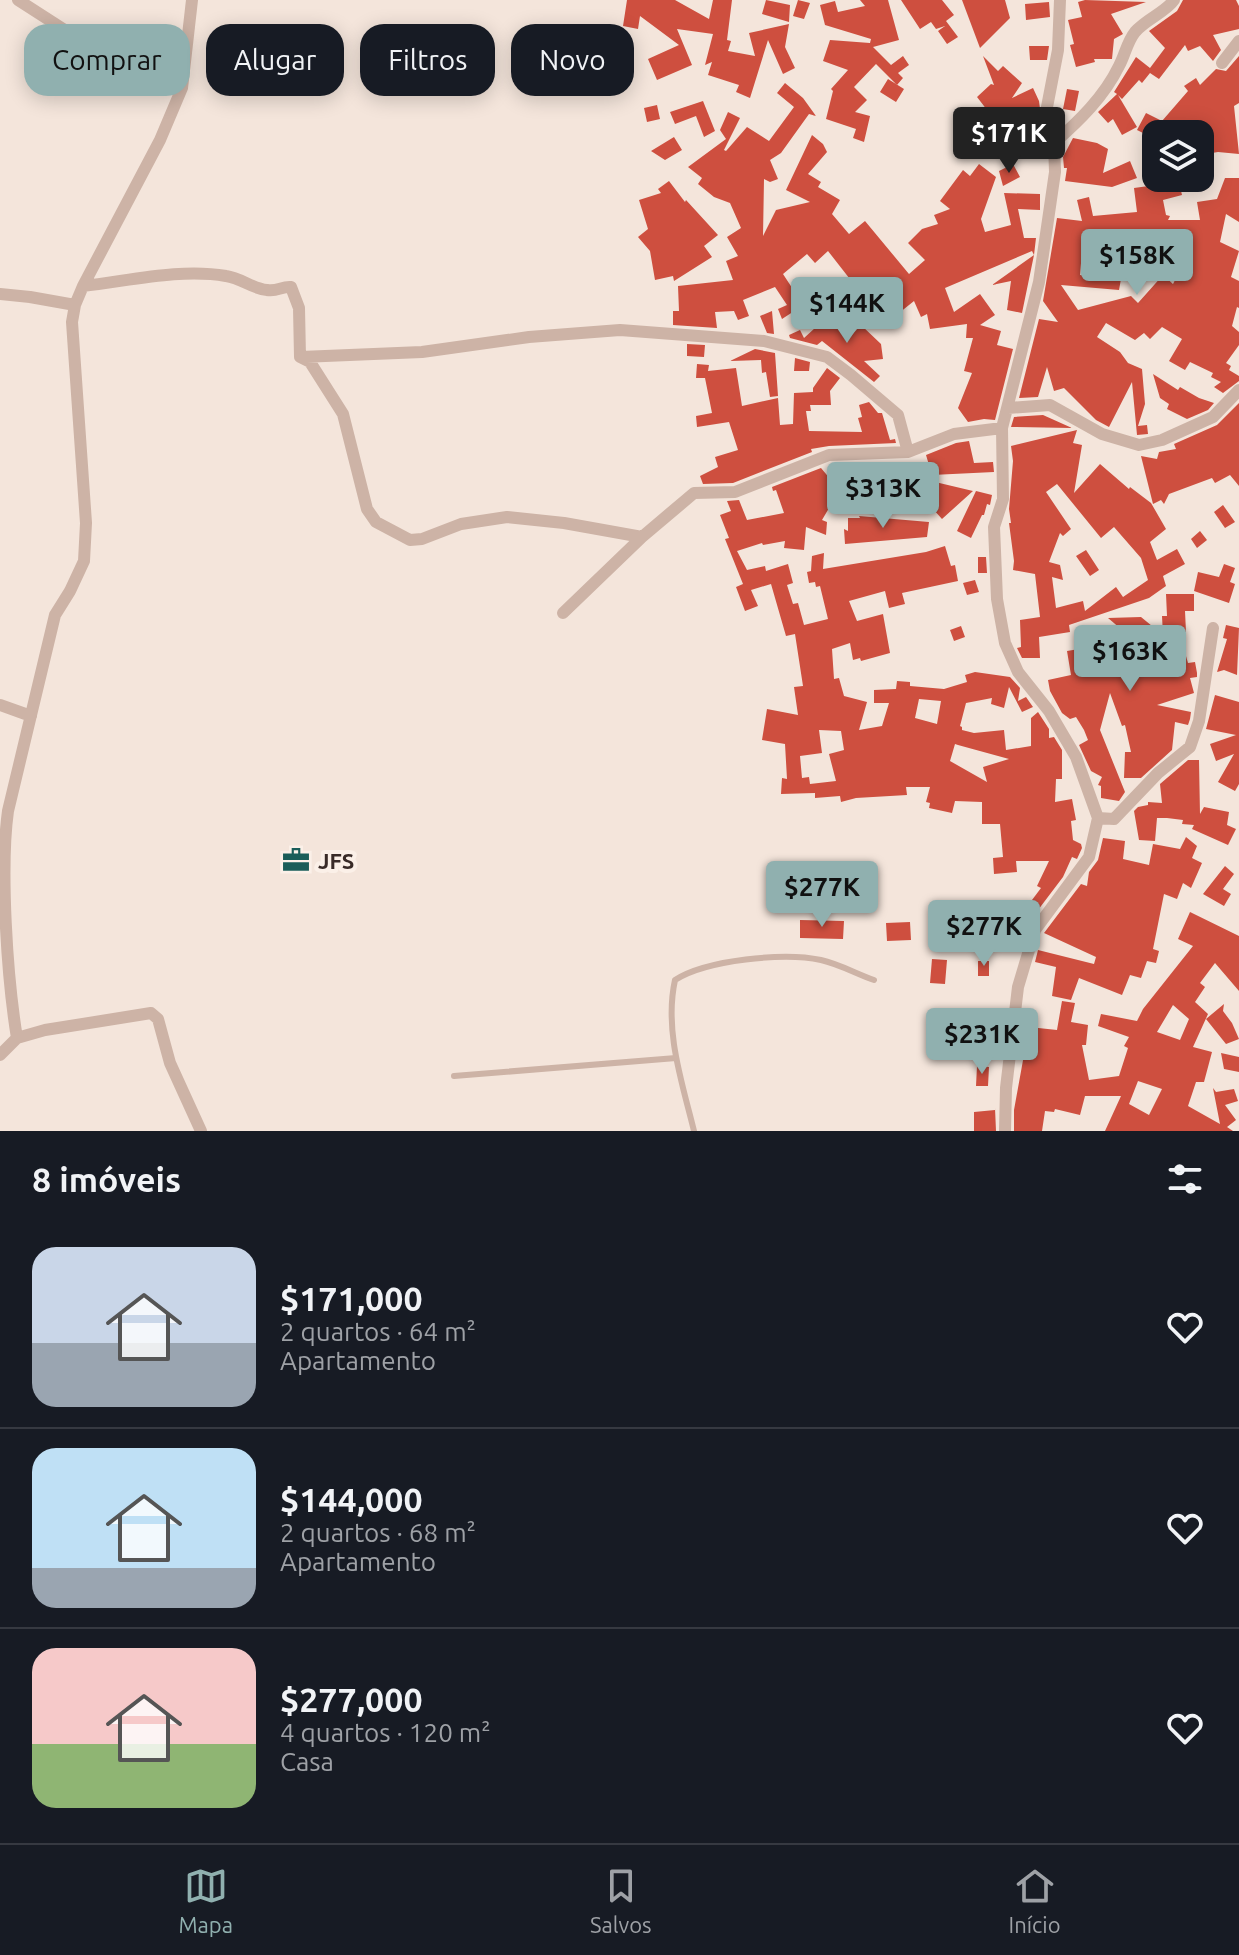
<!DOCTYPE html>
<html lang="pt">
<meta charset="utf-8">
<style>
:root{--surface:#171b24;--page:#20242c;--text:#f1f3f6;--muted:#9ea1a6;--line:#363941;--accent:#90b0af}
body{margin:0;font-family:Ubuntu,sans-serif;background:var(--page);color:var(--text);height:100vh;display:flex;flex-direction:column;font-size:30px;white-space:nowrap}
*{box-sizing:border-box;margin:0}
p{font-size:26px;color:var(--muted)}
.icon{flex:none;width:44px;height:44px;fill:none;stroke:currentColor;stroke-width:2;stroke-linecap:round;stroke-linejoin:round}
.map{position:relative;height:1131px;overflow:hidden}
.panel{display:flex;flex-direction:column;background:var(--surface);flex:1}
.panel>*{flex:none}
.banner{position:absolute;left:24px;top:24px;width:800px;height:72px;display:flex;gap:16px}
.controls{position:absolute;left:1142px;top:120px;display:grid;gap:16px}
.controls a{display:grid;place-items:center;width:72px;height:72px;border-radius:16px;background:var(--surface);box-shadow:0 4px 20px #0003;font-size:40px}
.price{position:absolute;translate:-50% -68px;padding:0 18px;border-radius:8px;background:var(--accent);color:#111;font-size:26px;line-height:52px;filter:drop-shadow(0 2px 4px #0008)}
.price::after{content:'';position:absolute;left:50%;top:48px;width:24px;height:18px;margin-left:-12px;background:inherit;clip-path:polygon(0 0,100% 0,50% 100%)}
.price.active{background:#222;color:#fff}
ul{padding:0;list-style:none}
li{display:flex;align-items:center;gap:24px;height:200px;padding:0 32px}
li+li{border-top:2px solid var(--line)}
li span{display:grid;place-items:center;flex:none;width:224px;height:160px;border-radius:24px;color:#555}
li>.icon{margin-inline-start:auto}
span .icon{width:96px;height:96px;fill:#fffc;stroke-width:1}
li b{font-size:34px}
h2{display:flex;justify-content:space-between;align-items:center;height:96px;padding:0 32px;font-size:34px}
.chip{padding:0 28px;border-radius:24px;background:var(--surface);box-shadow:0 4px 20px #0003;font-size:28px;line-height:72px}
.chip.active{background:var(--accent);color:#111}
.dock{display:flex;justify-content:space-around;align-items:center;height:112px;border-top:2px solid var(--line);background:var(--surface);font-size:22px;color:var(--muted)}
.dock a{display:grid;justify-items:center;gap:4px}
.dock .active{color:var(--accent)}
.map>svg:first-child{display:block}
.building{fill:#ce4f3f;fill-rule:evenodd}
.lines{fill:none;stroke-linecap:round;stroke-linejoin:round}
.service{stroke:#cdb3a6;stroke-width:6}
.minor{stroke:#cdb3a6;stroke-width:12}
.labels{text-anchor:middle;dominant-baseline:central;stroke-width:8;stroke-linejoin:round;paint-order:stroke}
.poi-label{font-size:22px;font-weight:bold;fill:#392b28;stroke:#fbf0e8;text-anchor:start}
</style>
<div class="map">
<svg width="1239" height="1131" viewBox="0 0 1239 1131">
<rect width="100%" height="100%" fill="#f4e5db"/>
<path class="building" d="M627,0H675L709,19L713,0H732L727,40L731,41L728,51L755,56L749,33L789,24L785,47L795,68L783,74L768,40L750,98L736,92L739,85L708,75L712,62L705,65L713,34L677,29L692,65L657,80L648,59L679,45L640,16L638,29L623,26Z
M766,0L790,5L789,22L762,14Z
M798,0L810,3L804,19L793,16Z
M860,0H888L899,40L873,47L891,65L903,56L909,65L898,73L903,78L897,85L876,64L854,87L867,100L855,112L870,116L864,142L853,138L856,129L826,119L833,91L831,89L848,70L823,61L830,40L870,43L871,39L825,25L820,5L835,1L838,12L865,6Z
M901,0H942L954,15L946,21L958,37L947,44L938,31L945,26L936,29L931,22L920,29Z
M962,0H1005L1010,18L980,48Z
M1085,0L1146,2L1111,14L1123,34L1114,39L1112,59H1094L1095,62L1076,67L1070,45L1074,44L1068,20L1082,17L1078,2Z
M1183,0H1236L1239,6V29L1213,35L1221,50L1213,61L1200,46L1188,51L1185,45L1159,79L1150,73L1142,83L1139,80L1122,99L1118,95L1137,127L1122,135L1113,119L1108,123L1098,112L1117,94L1114,92L1136,57L1150,68L1165,48L1149,31L1177,11Z
M1049,2L1050,17L1026,20L1025,4Z
M1029,46H1049L1047,60H1030Z
M983,56L998,71L1003,66L1022,83L1012,98L1033,88L1039,101L1045,148L1026,146L1028,131L1021,132L1019,124L1003,131L997,117L994,119L977,97L991,84L994,85Z
M1239,56V103L1234,106L1239,154L1218,152L1200,155V134H1156V155L1143,154L1145,134L1137,130L1146,113L1162,121L1188,91L1184,86L1196,78L1200,85L1216,69L1226,71Z
M888,79L904,89L896,102L880,92Z
M785,83L803,98L816,116L809,114L781,153L770,160L778,179L770,182L764,179L763,236L776,210L810,202L786,190L812,135L823,144L827,152L808,174L821,182L818,187L840,200L832,214L849,234L865,221L909,274L925,260L908,243L922,229L938,224L934,215L950,209L940,201L963,170L970,176L979,164L996,177L981,219L985,232L1011,225L1004,193L1040,194V210L1018,209L1024,238H1036L1034,255L1032,251L945,288L954,312L980,294L995,315L980,325L1001,331L997,345L1013,349L995,420L984,419L968,422L958,408L972,373L964,371L973,338H966L967,324L930,329L927,314L921,317L914,301L899,313L890,302L881,312L878,310L869,322L840,299L853,283L828,251L815,263L807,254L783,274L800,300L806,298L808,302L782,319L778,309L787,305L775,287L743,300L749,316L738,320L734,311L715,312L717,328L673,325V311H679L678,286L733,280L726,261L738,256L727,237L741,228L730,203L714,197L698,184L702,178L688,167L726,139L720,130L728,112L740,118L724,150L726,151L747,127L769,141L794,107L777,93Z
M1067,89L1079,91L1075,111L1063,109Z
M703,101L715,131L704,137L696,116L675,124L670,112Z
M657,105L660,119L647,122L644,108Z
M674,137L682,150L665,160L651,151Z
M1073,138L1097,143L1108,149L1103,173L1130,161L1137,178L1112,187L1065,181L1067,168H1064L1063,157Z
M1013,164L1020,177L1003,186L999,171Z
M1161,178H1178L1182,195L1163,200L1166,215L1170,216L1168,220H1200L1197,202L1217,199L1225,178H1239V222L1226,214L1220,242L1239,251L1231,277L1239,281V308L1237,307L1232,326L1239,332V345L1226,363L1231,366L1229,370L1239,376V381L1223,393L1214,387L1221,382L1211,377L1213,373L1190,362L1185,370L1169,361L1182,339L1162,327L1150,339L1144,333L1135,340L1106,323L1097,337L1120,352L1128,363L1142,369L1145,404L1138,426L1147,425L1148,434L1137,435L1132,382L1109,427L1096,420L1064,388L1054,391L1047,367L1038,397L1019,398L1039,319L1058,322L1043,301L1057,218L1082,221L1077,200L1089,197L1093,216L1137,212L1134,188L1163,184ZM1132,241L1134,245L1161,251L1190,244L1180,255L1187,257L1173,284L1163,275L1138,303L1131,296L1078,310L1061,285L1119,290L1121,279L1080,275L1082,251L1091,250V247Z
M669,181L685,202L686,200L718,235L704,246L712,257L674,281L673,276L655,280L650,251L638,237L648,229L639,200L661,193L658,189Z
M1034,255L1022,313L1007,310L1011,281L992,285Z
M822,284L835,301L823,311L809,294Z
M772,311L774,334L767,333L760,316Z
M826,318L850,337L861,325L881,344L883,359L864,361L880,376L874,382L822,341L817,345L790,338L789,335L800,330L804,338Z
M687,344L705,345L704,357L687,356Z
M755,349L775,353L778,396L770,397L766,372L762,373L761,360L730,361Z
M795,358L810,362L809,371H794Z
M697,364L709,365L708,371L736,368L742,406L778,398L780,425L793,424L794,393L813,392V388L827,368L840,378L830,391L831,405H810L811,411H806L809,431L862,432L858,418L862,417L859,405L869,402L878,413H882L890,440L895,439L896,443L829,446L811,449L812,452L733,483L703,484L700,476L718,467L715,457L738,450L729,422L697,427L696,416L712,413L705,378H696Z
M1153,374L1178,390L1180,387L1199,398L1214,403L1208,410L1187,419L1167,409L1169,404L1160,398Z
M1239,403V486L1230,475L1215,483L1212,478L1169,494L1164,504L1161,500L1153,504L1141,456L1157,459L1159,452L1176,449L1174,444L1217,425Z
M1043,415L1072,428L1011,427L1014,417Z
M1077,430L1073,443L1082,445L1074,493L1100,464L1129,489L1130,487L1151,503L1166,529L1150,542L1157,560L1177,549L1185,564L1163,576L1166,586L1149,598L1069,625L1070,632L1039,637L1040,658H1022L1017,648L1021,647L1020,620L1040,617L1035,574L1013,570L1014,561L1009,523H1011L1009,509L1013,461L1011,446ZM1057,484L1101,538L1114,527L1141,558L1148,580L1123,597L1116,587L1085,611L1083,601L1056,608L1052,577L1063,580L1060,565L1049,562L1060,533L1063,536L1071,529L1046,492Z
M969,441L974,463L993,462L994,472L932,475L926,455L956,443Z
M881,462L882,492L892,487L896,491L903,487L905,490L931,481L973,491L942,519L924,499L885,512L850,496L851,470L842,483L845,463Z
M821,468L831,480L829,508L822,520L827,522L826,535L806,527L804,550L784,548L785,541L763,545L762,543L737,551L747,570L765,566L766,571L788,564L793,583L787,585L793,604L798,603L804,625L828,619L820,586L816,587L815,582L809,583L807,572L811,571L812,556L824,553L823,569L926,552L945,546L951,566L955,565L958,581L902,593L905,604L889,608L885,591L849,601L857,621L883,614L890,653L861,661L860,658L853,660L850,643L832,649L834,679L839,678L844,696L867,702L859,730L882,726L889,703H874V690L896,689L897,681L910,682V686L944,689L967,682L965,675L975,672L1010,677L1020,688L1018,701L1026,697L1033,707L1022,712L1009,687L1004,708L991,704L992,698L966,703L960,726L962,727V730L974,733L1004,730L1006,750L1031,746V718L1038,712L1049,729V738L1054,737L1062,750V779H1056L1055,802L1072,799L1076,820L1071,821L1073,840L1081,844L1082,848L1077,859L1072,857L1063,877L1035,914L1023,912L1041,888L1037,886L1049,861H1016L1017,872L994,874L993,858L1003,857L1000,824H982V802L955,801L952,813L929,808L930,803L926,802L930,787H906L907,795L856,798L841,802L840,796L815,798V793L781,794L782,778L787,779L785,744L762,740L767,709L798,715L794,687L803,686L795,634L786,636L771,584L751,590L758,606L745,611L736,587L743,584L725,539L729,538L720,515L731,511L727,501L739,500L747,520L784,513L776,490L773,491L772,487ZM919,699L941,701L937,724L915,718ZM819,730L841,731L844,750L829,754L836,781L810,784L809,777L802,778L800,756L822,753ZM955,744L958,745L1009,759L983,767L987,782L950,761Z
M976,491L992,495L990,505L987,504L984,515H982L971,538L957,531Z
M1223,505L1235,522L1225,528L1214,512Z
M859,516L929,522L927,537L845,544L844,529L848,531V518H860Z
M1200,531L1207,540L1197,548L1191,539Z
M1086,550L1099,570L1090,576L1076,556Z
M978,557H986L987,573H978Z
M1224,564L1235,568L1230,582L1235,584L1229,603L1194,591L1198,572L1219,577Z
M975,580L979,592L967,595L963,583Z
M1166,594H1194V611H1185L1186,632H1179L1188,663L1195,662L1197,673V677L1190,678L1194,693L1157,705L1191,712L1190,719L1188,725L1175,722L1172,750L1141,778H1124L1125,752H1131L1125,725L1122,726L1110,693L1100,730L1125,792L1119,801L1101,798V786L1098,785L1102,777L1091,771L1079,745L1088,740L1084,730L1076,717L1070,719L1062,713L1050,691L1048,680L1071,675L1067,651L1097,646L1095,640L1113,635L1119,660L1147,651L1108,618L1141,617L1163,635L1162,616H1167Z
M1226,625L1239,628L1237,675L1224,670L1217,672L1227,639L1223,638Z
M961,626L965,637L954,641L950,630Z
M1215,695L1239,702V784L1235,791L1218,782L1234,754L1216,761L1210,744L1236,735L1206,729Z
M1188,760H1199L1200,814L1204,807L1229,812L1227,825L1236,829L1228,845L1192,829L1194,825L1182,824L1183,820L1167,818H1157L1155,841L1139,840L1134,811L1138,807L1148,805V802L1162,803L1160,784Z
M1186,837L1197,846L1192,858L1202,863L1191,888L1183,883L1177,899L1164,894L1153,949L1159,951L1156,963L1147,961L1141,978L1130,975L1122,995L1079,978L1071,1000L1052,996L1056,967L1035,962L1038,950L1094,964L1096,957L1044,933L1081,884L1087,886L1089,872L1098,860L1103,838L1125,841L1123,859L1149,865L1153,844L1180,849Z
M1225,866L1234,874L1223,889L1231,894L1224,906L1203,894Z
M1190,912L1239,936V991L1215,963L1200,983L1205,987L1195,1002L1208,1014L1193,1047L1212,1052L1204,1082H1196L1188,1106L1220,1124L1213,1088L1216,1092L1234,1089L1238,1101L1225,1105L1236,1120L1227,1127L1233,1131H1105L1121,1096H1085L1080,1115L1055,1109L1054,1112L1045,1111L1042,1131H1014V1110L1029,1027L1057,1030L1062,1001L1075,1003L1071,1022L1088,1025L1086,1045H1082L1089,1080L1119,1076L1128,1048L1124,1046L1129,1037L1098,1026L1101,1014L1137,1021L1143,1009L1193,946L1178,939ZM1173,1005L1189,1019L1180,1040L1157,1032ZM1138,1081L1162,1089L1149,1115L1129,1104Z
M800,920L844,921L843,939L800,938Z
M910,922L911,940L887,941L886,923Z
M932,959L947,960L945,984L930,983Z
M978,961H989V976H978Z
M1224,1004L1223,1011L1232,1023L1239,1039L1226,1044L1206,1019Z
M1221,1053L1239,1057V1072L1224,1069Z
M977,1066L989,1067L988,1086H976Z
M995,1108L996,1131H974V1112L995,1110Z"/>
<g class="lines">
<path class="service" d="M454,1076L676,1058
M694,1131C682,1082 664,1030 675,980C706,960 784,952 821,960C839,964 857,974 874,980"/>
<path class="minor" d="M18,0L74,36L104,47L182,88
M1222,63L1239,41
M1054,143C1079,121 1104,97 1119,66C1125,55 1127,42 1135,32C1146,19 1166,12 1174,0
M83,286C129,281 180,268 226,276C241,278 253,289 267,290C277,292 282,286 291,287L299,308L300,357L310,362L343,414L367,509L376,522L410,540L422,539L461,524L507,517L564,523L642,537
M0,294L30,297L75,305
M301,357L422,352L529,337L620,330L764,341L827,357L851,375L898,415L908,452
M1008,408L1050,405L1102,434L1139,445L1162,440L1213,417L1239,390
M563,613L642,537L694,493L735,492L829,455L908,452L954,434L1002,428
M0,705L31,716
M1098,818L1114,819L1158,773L1190,747L1199,721L1213,628
M17,1038C7,977 0,868 8,811L55,615L70,591L84,561L86,523L72,322L75,305L83,286L160,140L182,88L192,0
M0,1055L17,1038L45,1030L151,1013L158,1019L170,1063L201,1131
M1005,1131L1006,1088L1018,987L1035,930L1089,857L1098,818L1076,757L1049,711L1018,672L1005,643L997,599L994,527L1003,499L1002,428L1039,282L1055,172L1054,143L1047,107L1058,50L1060,0"/>
</g>
<defs>
<g id="office-bare" transform="scale(2.16)"><path d="M-6-3h4V-5.5h4V-3h4V5H-6ZM-1-4.5V-3h2v-1.5ZM-6 0V1H6V0Z" fill="#1a5d59" stroke="#fbf0e8" stroke-width="2.5" paint-order="stroke"/></g>
</defs>
<g fill-rule="evenodd">
<use href="#office-bare" x="296" y="860"/>
</g>
<g class="labels">
<g class="poi-label">
<text x="318" y="860">JFS</text>
</g>
</g>
</svg>
<div class="controls">
<a><svg class="icon" aria-label="layers" viewBox="0 0 24 24"><path d="M12 4l9 5-9 5-9-5zM3 14l9 5 9-5"/></svg></a>
</div>
<b class="price active" style="left:1009px;top:175px">$171K</b>
<b class="price" style="left:1137px;top:297px">$158K</b>
<b class="price" style="left:847px;top:345px">$144K</b>
<b class="price" style="left:883px;top:530px">$313K</b>
<b class="price" style="left:1130px;top:693px">$163K</b>
<b class="price" style="left:822px;top:929px">$277K</b>
<b class="price" style="left:984px;top:968px">$277K</b>
<b class="price" style="left:982px;top:1076px">$231K</b>
<div class="banner">
<a class="chip active">Comprar</a>
<a class="chip">Alugar</a>
<a class="chip">Filtros</a>
<a class="chip">Novo</a>
</div>
</div>
<section class="panel">
<h2>8 imóveis<svg class="icon" aria-label="filters" viewBox="0 0 24 24"><path d="M4 7h16M4 17h16"/><circle cx="9" cy="7" r="2"/><circle cx="15" cy="17" r="2"/></svg></h2>
<ul>
<li><span style="background:linear-gradient(#c9d6e8 60%,#9aa5b1 0)"><svg class="icon" aria-label="home" viewBox="0 0 24 24"><path d="M3 11l9-7 9 7M6 9v11h12V9"/></svg></span><div><b>$171,000</b><p>2 quartos · 64 m²</p><p>Apartamento</p></div><svg class="icon" aria-label="heart" viewBox="0 0 24 24"><path d="M12 20l-8-8c-3-5 5-10 8-4 3-6 11-1 8 4z"/></svg></li>
<li><span style="background:linear-gradient(#bfe0f5 75%,#9aa5b1 0)"><svg class="icon" aria-label="home" viewBox="0 0 24 24"><path d="M3 11l9-7 9 7M6 9v11h12V9"/></svg></span><div><b>$144,000</b><p>2 quartos · 68 m²</p><p>Apartamento</p></div><svg class="icon" aria-label="heart" viewBox="0 0 24 24"><path d="M12 20l-8-8c-3-5 5-10 8-4 3-6 11-1 8 4z"/></svg></li>
<li><span style="background:linear-gradient(#f6c9c9 60%,#8fb573 0)"><svg class="icon" aria-label="home" viewBox="0 0 24 24"><path d="M3 11l9-7 9 7M6 9v11h12V9"/></svg></span><div><b>$277,000</b><p>4 quartos · 120 m²</p><p>Casa</p></div><svg class="icon" aria-label="heart" viewBox="0 0 24 24"><path d="M12 20l-8-8c-3-5 5-10 8-4 3-6 11-1 8 4z"/></svg></li>
</ul>
</section>
<nav class="dock">
<a class="active"><svg class="icon" aria-label="map" viewBox="0 0 24 24"><path d="M3 6l6-2 6 2 6-2v14l-6 2-6-2-6 2zM9 4v14M15 6v14"/></svg>Mapa</a>
<a><svg class="icon" aria-label="saved" viewBox="0 0 24 24"><path d="M7 4h10v16l-5-4-5 4z"/></svg>Salvos</a>
<a><svg class="icon" aria-label="home" viewBox="0 0 24 24"><path d="M3 11l9-7 9 7M6 9v11h12V9"/></svg>Início</a>
</nav>
